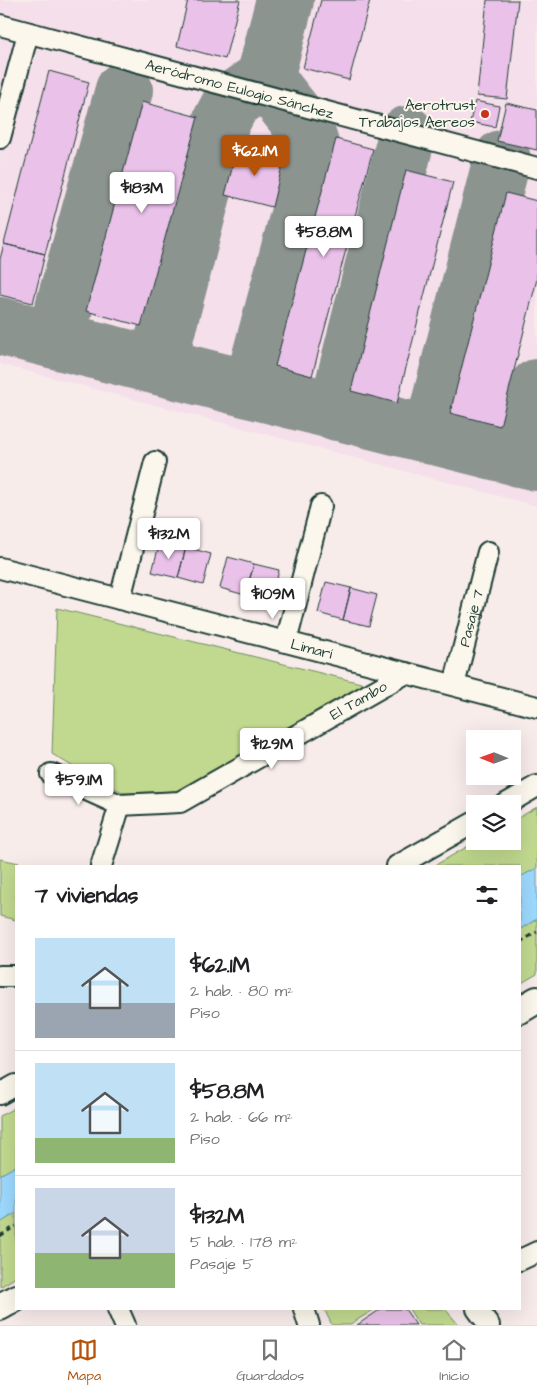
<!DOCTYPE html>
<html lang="es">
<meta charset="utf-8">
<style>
:root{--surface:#fff;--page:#f6f6f6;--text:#202124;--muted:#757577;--line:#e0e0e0;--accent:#b45309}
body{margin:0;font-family:"Architects Daughter",sans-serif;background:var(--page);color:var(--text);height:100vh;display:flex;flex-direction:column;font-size:19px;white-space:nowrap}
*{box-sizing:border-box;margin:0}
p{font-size:16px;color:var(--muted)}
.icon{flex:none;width:28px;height:28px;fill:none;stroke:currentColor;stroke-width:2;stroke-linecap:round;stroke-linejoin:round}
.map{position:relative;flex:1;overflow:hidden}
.side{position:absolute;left:15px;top:865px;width:506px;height:445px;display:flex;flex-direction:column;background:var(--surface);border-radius:0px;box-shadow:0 5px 20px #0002}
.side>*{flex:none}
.needle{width:32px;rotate:271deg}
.fabs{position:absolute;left:466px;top:730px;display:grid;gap:10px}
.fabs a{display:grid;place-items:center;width:55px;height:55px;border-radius:0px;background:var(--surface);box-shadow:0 5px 20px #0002;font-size:25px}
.price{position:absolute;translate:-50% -42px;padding:0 11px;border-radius:5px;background:#fff;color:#222;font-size:16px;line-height:32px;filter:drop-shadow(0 1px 2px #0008)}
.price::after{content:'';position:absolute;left:50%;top:30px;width:15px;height:11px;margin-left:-8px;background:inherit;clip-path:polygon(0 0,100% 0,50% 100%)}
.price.selected{background:var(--accent);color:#fff}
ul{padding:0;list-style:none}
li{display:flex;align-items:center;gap:15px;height:125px;padding:0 20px}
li+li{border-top:1px solid var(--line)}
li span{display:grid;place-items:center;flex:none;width:140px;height:100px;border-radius:0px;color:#555}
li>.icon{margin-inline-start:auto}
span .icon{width:60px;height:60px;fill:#fffc;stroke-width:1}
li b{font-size:21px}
h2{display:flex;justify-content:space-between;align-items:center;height:60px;padding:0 20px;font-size:21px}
.tabs{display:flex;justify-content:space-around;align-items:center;height:70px;border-top:1px solid var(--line);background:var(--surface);font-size:14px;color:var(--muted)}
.tabs a{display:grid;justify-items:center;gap:2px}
.tabs .selected{color:var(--accent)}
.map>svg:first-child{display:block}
.built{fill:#f4dfea}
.green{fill:#c1d98f;stroke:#708b62}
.water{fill:#9dd9fe;stroke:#6b9bad}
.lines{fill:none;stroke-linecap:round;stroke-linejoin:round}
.taxiway{stroke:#8c9490;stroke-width:58}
.building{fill:#eac1e9;stroke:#1f3d34}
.minor-casing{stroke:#1f3d34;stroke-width:24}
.major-casing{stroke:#1f3d34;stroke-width:30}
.path{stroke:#1f3d34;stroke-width:3;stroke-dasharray:5 4;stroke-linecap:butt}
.minor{stroke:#fbf7ec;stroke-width:20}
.major{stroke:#fbf7ec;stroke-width:26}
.poi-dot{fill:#c8321e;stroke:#fbf7ec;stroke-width:2}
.labels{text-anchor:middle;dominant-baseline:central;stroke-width:4;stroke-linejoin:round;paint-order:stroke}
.street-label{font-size:15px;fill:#1f3d34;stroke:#fbf7ec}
.poi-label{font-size:15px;fill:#1f3d34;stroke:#fbf7ec;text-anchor:end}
</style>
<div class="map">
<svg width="537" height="1325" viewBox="0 0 537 1325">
<rect width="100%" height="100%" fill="#f8eceb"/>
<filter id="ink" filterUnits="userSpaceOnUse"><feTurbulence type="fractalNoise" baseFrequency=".02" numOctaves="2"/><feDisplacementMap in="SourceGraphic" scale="10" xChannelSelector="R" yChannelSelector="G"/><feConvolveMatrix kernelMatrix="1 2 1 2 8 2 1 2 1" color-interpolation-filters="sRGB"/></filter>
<g filter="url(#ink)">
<path class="built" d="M0,0H537V506L0,364Z"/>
<path class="green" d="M57,608L369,685L177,791L125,793L85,774L52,754Z
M537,807V868L520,877V866H434L477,841H512L513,821Z
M0,859L34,866H16V920L0,916Z
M537,919V974L520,984V929Z
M16,1107V1166L0,1175V1116Z
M16,1213V1277L0,1287V1223Z
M324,1309H375L349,1325H332Z
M409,1309H445L459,1325H419Z"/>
<path class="water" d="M537,868V919L520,929V877Z
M16,1166V1213L0,1223V1175Z"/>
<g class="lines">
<path class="taxiway" d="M0,326L537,462
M55,340L124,90
M157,366L221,122L232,101L265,78L285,0
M252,390L314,159L306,130L265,78
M337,412L407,135
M432,436L502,159
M519,458L537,388"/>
</g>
<path class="building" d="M188,0H240L225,59L177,46Z
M321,0H370L349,80L303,68Z
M487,0H518L507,99L477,96Z
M49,71L89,82L45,254L4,244Z
M475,101L499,106L495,127L470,122Z
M142,102L198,117L141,326L86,311Z
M506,103L537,110V150L497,141Z
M336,139L373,149L312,376L275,366Z
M238,146L284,158L272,207L225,195Z
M406,170L453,182L397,403L351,391Z
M506,193L537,201V279L500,426L450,413Z
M4,244L45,254L33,303L0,295V259Z
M160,541L186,547L178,578L152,572Z
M186,547L211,554L203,585L178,578Z
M228,557L254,564L245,595L220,588Z
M254,564L279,570L271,602L245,595Z
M326,582L351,588L343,620L318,613Z
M351,588L377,595L369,626L343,620Z
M381,1309H405L416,1325H357Z"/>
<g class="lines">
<g class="minor-casing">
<g id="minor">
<path id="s1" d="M0,25L537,168"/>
<path d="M0,138L28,33"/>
<path id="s2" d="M0,568L537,707"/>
<path d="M120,599L155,462"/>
<path d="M286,642L321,506"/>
<path id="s3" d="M454,685L488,552"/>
<path id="s4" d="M51,774L120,805L180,802L406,673"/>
<path d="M506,804L537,786"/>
<path d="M101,866L120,805"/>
<path d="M397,866L475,822"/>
<path d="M0,976H16"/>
<path d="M0,1094L16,1085"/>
<path d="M520,1260L537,1252"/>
<path d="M118,1309L125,1325"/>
<path d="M304,1309L309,1325"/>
<path d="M477,1309L489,1325"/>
</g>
</g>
<g class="major-casing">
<path id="major" d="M520,1010L537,1000
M0,1307L16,1298"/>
</g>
<path class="path" d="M520,942L537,932
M0,1236L16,1226"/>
<use href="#minor" class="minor"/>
<use href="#major" class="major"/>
</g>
</g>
<circle class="poi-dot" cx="485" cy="114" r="5"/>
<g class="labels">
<g class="street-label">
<text stroke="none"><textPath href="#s1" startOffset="248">Aeródromo Eulogio Sánchez</textPath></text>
<text stroke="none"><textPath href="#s3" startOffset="69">Pasaje 7</textPath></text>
<text stroke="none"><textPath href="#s2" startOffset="322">Limarí</textPath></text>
<text stroke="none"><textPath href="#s4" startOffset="341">El Tambo</textPath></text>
</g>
<g class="poi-label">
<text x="475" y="105">Aerotrust<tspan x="475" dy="17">Trabajos Aereos</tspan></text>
</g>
</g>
</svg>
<div class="fabs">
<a><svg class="needle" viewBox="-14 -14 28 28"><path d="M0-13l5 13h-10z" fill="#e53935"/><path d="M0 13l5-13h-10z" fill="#757577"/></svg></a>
<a><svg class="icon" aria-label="layers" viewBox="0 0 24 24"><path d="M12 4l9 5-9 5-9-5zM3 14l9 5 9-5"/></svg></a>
</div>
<b class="price selected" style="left:255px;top:177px">$62.1M</b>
<b class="price" style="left:142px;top:214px">$183M</b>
<b class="price" style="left:324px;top:258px">$58.8M</b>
<b class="price" style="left:169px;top:560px">$132M</b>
<b class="price" style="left:273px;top:620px">$109M</b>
<b class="price" style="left:272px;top:770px">$129M</b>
<b class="price" style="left:79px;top:806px">$59.1M</b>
<section class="side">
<h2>7 viviendas<svg class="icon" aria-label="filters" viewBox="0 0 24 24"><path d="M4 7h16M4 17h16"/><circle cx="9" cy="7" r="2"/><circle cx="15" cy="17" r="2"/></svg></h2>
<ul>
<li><span style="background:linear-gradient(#bfe0f5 65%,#9aa5b1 0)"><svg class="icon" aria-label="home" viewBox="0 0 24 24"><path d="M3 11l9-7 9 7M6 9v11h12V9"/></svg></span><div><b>$62.1M</b><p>2 hab. · 80 m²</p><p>Piso</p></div></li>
<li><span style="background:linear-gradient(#bfe0f5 75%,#8fb573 0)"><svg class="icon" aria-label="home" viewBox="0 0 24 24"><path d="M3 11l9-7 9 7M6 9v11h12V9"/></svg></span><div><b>$58.8M</b><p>2 hab. · 66 m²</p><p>Piso</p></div></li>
<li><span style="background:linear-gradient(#c9d6e8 65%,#8fb573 0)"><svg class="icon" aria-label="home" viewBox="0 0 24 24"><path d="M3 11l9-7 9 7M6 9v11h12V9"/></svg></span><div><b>$132M</b><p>5 hab. · 178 m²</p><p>Pasaje 5</p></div></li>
</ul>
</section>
</div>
<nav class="tabs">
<a class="selected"><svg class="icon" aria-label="map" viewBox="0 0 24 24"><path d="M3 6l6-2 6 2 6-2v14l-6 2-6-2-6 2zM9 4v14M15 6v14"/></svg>Mapa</a>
<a><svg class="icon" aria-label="saved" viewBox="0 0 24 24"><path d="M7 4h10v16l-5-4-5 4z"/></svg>Guardados</a>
<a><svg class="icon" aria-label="home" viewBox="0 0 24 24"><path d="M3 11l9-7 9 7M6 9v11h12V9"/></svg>Inicio</a>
</nav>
